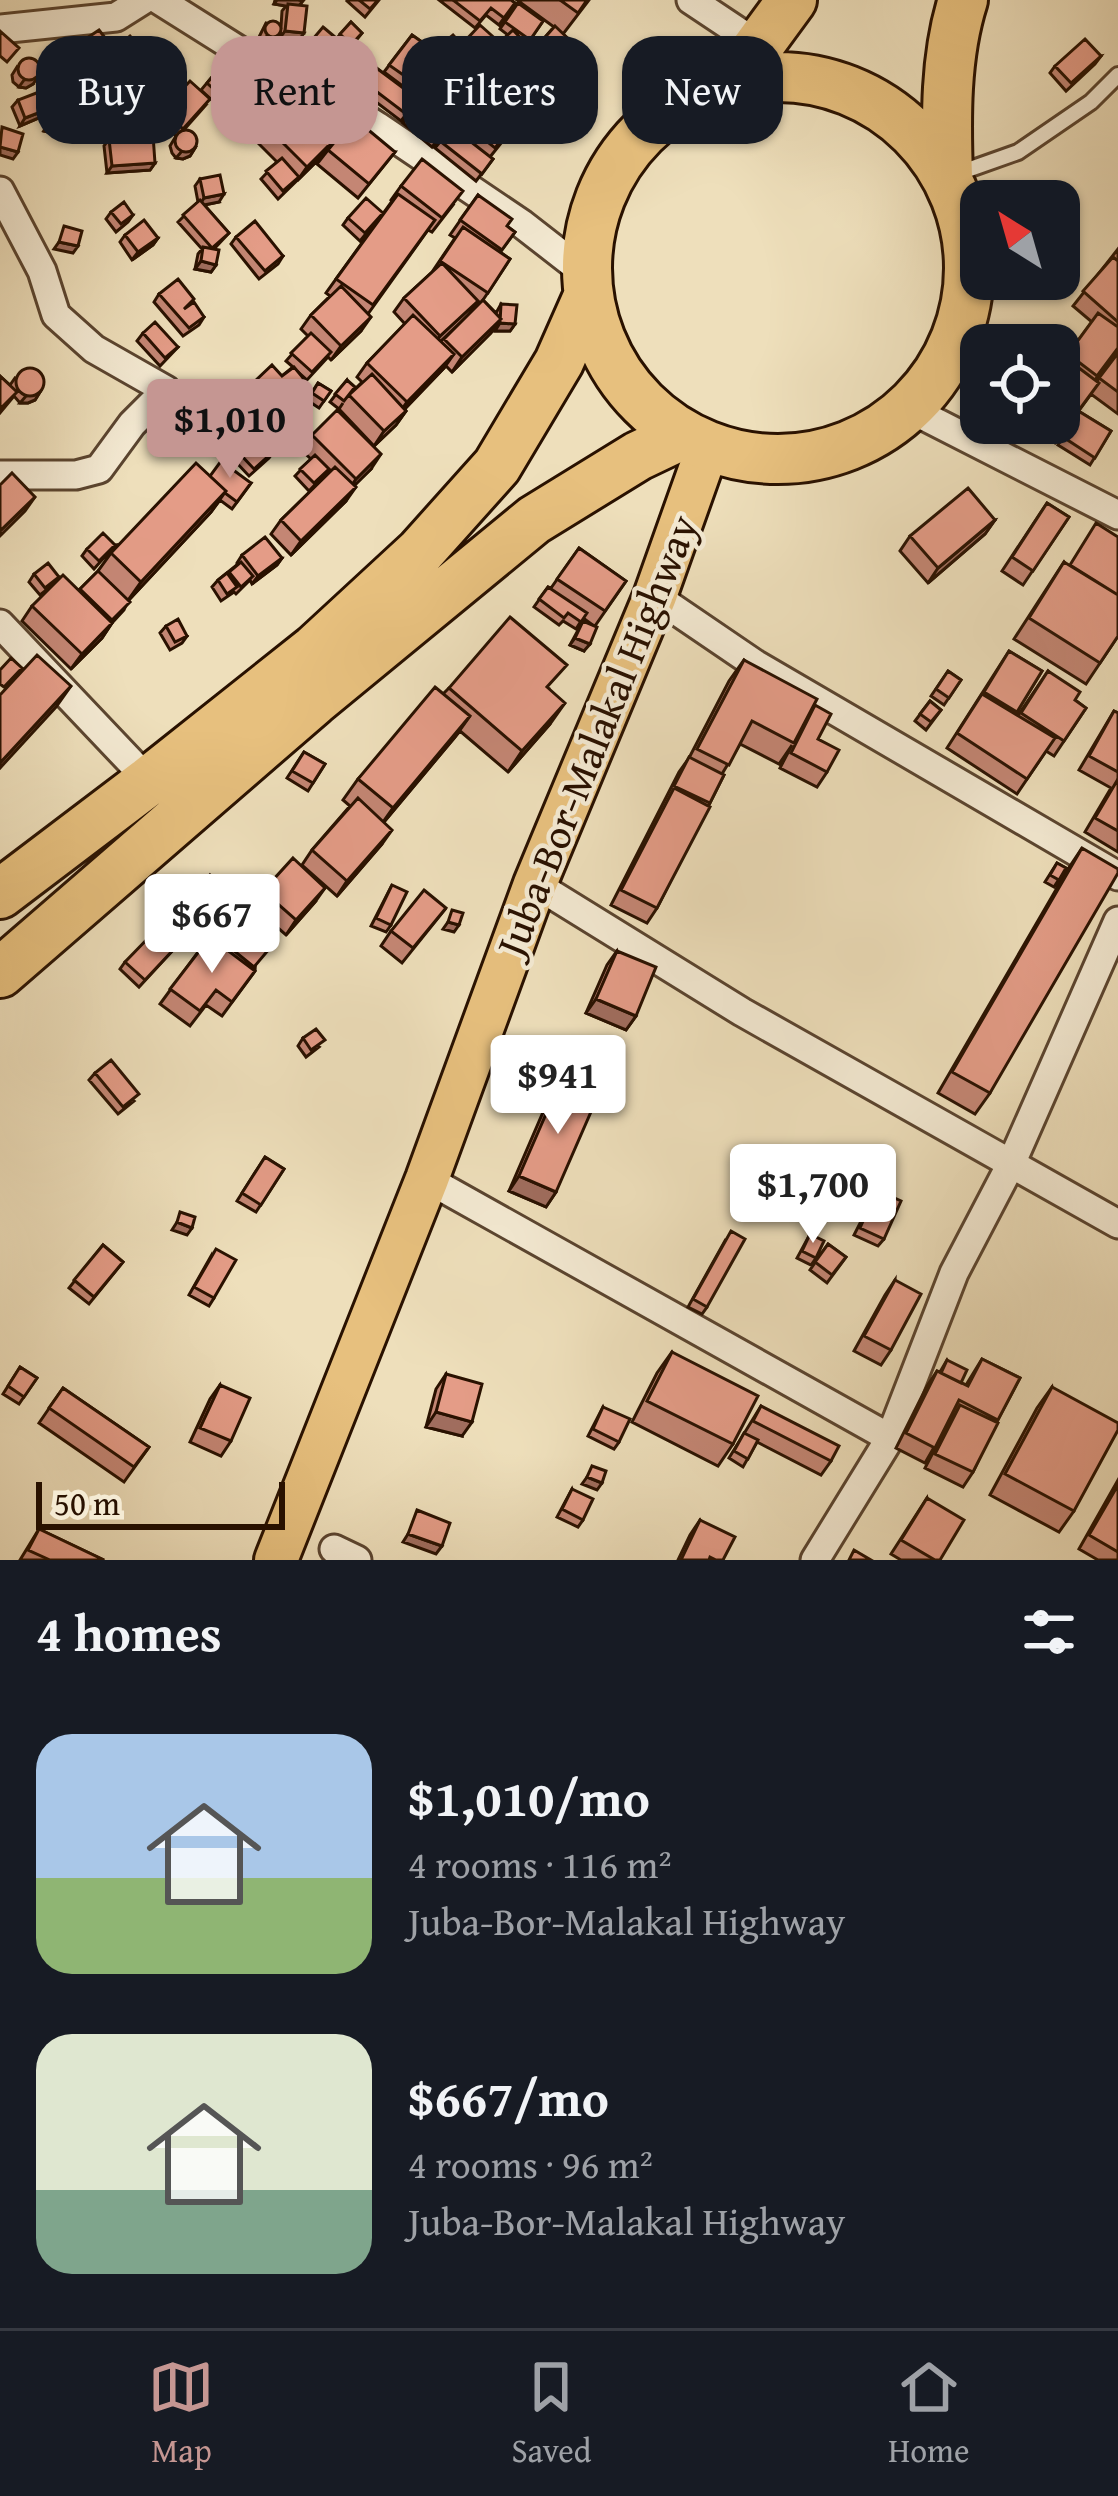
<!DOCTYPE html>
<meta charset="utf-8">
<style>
:root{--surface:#171b24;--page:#20242c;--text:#f1f3f6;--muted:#9ea1a6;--line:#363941;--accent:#c59692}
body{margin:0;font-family:"Gentium Book Plus",serif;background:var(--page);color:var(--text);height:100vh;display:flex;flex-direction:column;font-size:45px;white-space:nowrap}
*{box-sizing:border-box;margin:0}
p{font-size:39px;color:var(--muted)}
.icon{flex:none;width:66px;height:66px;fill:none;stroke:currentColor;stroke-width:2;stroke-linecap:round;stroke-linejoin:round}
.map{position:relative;height:1560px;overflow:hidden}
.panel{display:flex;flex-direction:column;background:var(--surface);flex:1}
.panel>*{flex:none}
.hud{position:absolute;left:36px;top:36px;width:1047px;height:108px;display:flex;gap:24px}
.needle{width:78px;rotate:323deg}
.controls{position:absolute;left:960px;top:180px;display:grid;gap:24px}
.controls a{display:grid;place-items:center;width:120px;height:120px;border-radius:24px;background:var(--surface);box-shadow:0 3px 9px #0004;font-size:60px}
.scale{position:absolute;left:36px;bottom:30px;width:249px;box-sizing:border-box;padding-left:12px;border:6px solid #291100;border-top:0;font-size:33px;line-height:42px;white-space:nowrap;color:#291100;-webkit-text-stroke:9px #f4ead3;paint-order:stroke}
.price{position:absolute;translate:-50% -102px;padding:0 27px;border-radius:12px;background:#fff;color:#222;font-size:39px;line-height:78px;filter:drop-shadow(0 3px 6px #0008)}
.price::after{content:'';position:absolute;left:50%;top:72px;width:36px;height:27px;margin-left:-18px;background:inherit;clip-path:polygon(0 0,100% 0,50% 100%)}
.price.selected{background:var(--accent);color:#111}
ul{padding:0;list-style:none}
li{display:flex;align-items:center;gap:36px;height:300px;padding:0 36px}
li span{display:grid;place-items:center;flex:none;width:336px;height:240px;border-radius:36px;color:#555}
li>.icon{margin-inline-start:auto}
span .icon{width:144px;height:144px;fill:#fffc;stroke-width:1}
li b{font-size:51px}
h2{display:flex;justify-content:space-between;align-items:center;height:144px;padding:0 36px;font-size:51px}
.tag{padding:0 42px;border-radius:36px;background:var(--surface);box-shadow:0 3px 9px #0004;font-size:42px;line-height:108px}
.tag.selected{background:var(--accent);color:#111}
.menu{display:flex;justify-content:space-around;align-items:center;height:168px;border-top:3px solid var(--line);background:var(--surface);font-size:33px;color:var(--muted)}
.menu a{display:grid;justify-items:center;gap:6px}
.menu .selected{color:var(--accent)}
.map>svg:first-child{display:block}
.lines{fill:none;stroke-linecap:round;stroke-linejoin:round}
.lane-casing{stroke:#5a442f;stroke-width:20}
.street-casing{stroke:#5a442f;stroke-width:33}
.primary-casing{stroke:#291100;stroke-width:48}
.highway-casing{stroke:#291100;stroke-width:54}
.lane{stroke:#f4ead3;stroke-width:14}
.street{stroke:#f4ead3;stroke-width:27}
.primary{stroke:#e7c07e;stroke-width:42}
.highway{stroke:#e7c07e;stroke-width:48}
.wall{fill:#c48674;stroke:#291100;stroke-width:3}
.shaded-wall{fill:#a06d5e;stroke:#291100;stroke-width:3}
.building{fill:#e49c87;stroke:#291100;stroke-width:3}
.labels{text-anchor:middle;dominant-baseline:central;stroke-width:9;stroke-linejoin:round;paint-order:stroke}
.street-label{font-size:42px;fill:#291100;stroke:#f4ead3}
</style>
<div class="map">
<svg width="1118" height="1560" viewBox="0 0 1118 1560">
<rect width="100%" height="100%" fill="#eedfbb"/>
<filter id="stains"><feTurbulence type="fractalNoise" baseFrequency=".00167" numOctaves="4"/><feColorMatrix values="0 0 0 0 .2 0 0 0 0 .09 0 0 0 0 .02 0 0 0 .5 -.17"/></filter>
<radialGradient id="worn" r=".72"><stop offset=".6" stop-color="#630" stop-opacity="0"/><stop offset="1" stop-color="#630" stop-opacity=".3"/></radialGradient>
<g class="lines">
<g class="lane-casing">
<path id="lane" d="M956,174L1018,152L1091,102L1118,75"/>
</g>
<g class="street-casing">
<path id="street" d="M159,0L286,80L349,108L377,126L522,224L585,273
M691,0L760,46
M0,29L116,17L143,0
M0,191L42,271L56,315L94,349L166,390L132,424L99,469L76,475H0
M912,410L1118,515
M655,596L755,664L1118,876
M0,624L149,781
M535,884L742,1012L1118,1224
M427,1179L890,1438
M334,1549L357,1560
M815,1560L890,1438L954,1273L1011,1164L1118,921"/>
</g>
<g class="primary-casing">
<path id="primary" d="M276,1560L427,1179L535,884L655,596L708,447"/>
</g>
<g class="highway-casing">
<path id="highway" d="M587 268a191 191 0 1 1 382 0a191 191 0 1 1-382 0Z
M732,82L792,0
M948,177C946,119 945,56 963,0
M0,894L149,781L315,649L420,552L497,466L559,362L586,301
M0,973L314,701L534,520L638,456L682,435"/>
</g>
<use href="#lane" class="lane"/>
<use href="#street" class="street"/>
<use href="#primary" class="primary"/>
<use href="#highway" class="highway"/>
</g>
<path class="wall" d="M275,0H303L300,5L299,40L280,38V34L275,42L269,45L262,43L259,37L266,23L281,27L282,11L286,6L274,4Z
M348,0H379L365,17L347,1Z
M439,0H511L515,3L499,25L486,15L475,28Z
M517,0H589L563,34L580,50L558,75L562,79L542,105L521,126L517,123L490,157L493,159L476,181L435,148L489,81L495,85L532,52L554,27Z
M518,3L543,21L521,53L509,64L495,49L508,35L500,29Z
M351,22L362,33L349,49V60L333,79L301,53L307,46L337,38Z
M412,35L432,49L404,87L384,72Z
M84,40L109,43L104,51L89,61L87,59L64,77L54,61L59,54L82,43Z
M464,42L494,50L479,67L459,49Z
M441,45L456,51L444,62L436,53Z
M145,53L140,60L107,89L91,71L97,64Z
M1101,56L1095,64L1066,91L1050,73L1055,66Z
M371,64L418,99L401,121L355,86Z
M17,67L33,84L26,88L19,87L13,82L12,75Z
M217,71L228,82L213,101L201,90Z
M453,78L474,94L432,147L403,123L424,95L433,103Z
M18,100L41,117L20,126L12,107Z
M54,105L67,136L44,131L48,112Z
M205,106L182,132L195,148L190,156L183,159L176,158L172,153L170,146L176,136L157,118L162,111Z
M266,126L320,158L278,199L261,179L277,162L255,140Z
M109,139L155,163L150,170L107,173L104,146Z
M328,150L395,152L358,198L317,164Z
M200,179L219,202L204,205L229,233L214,249L216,265L211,272L195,269L198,254L202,249L178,222L198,202L195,186Z
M401,186L453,205L432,232L428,230L368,314L361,331L331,360L328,357L307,380L297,371L304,379L295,389L291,398L272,415L249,389L254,382L282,376L293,367L286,361L308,336L301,329L311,315L330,296L326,293L392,201L391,200Z
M478,195L507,226L515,232L500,252L510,259L483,300L496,313L501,304L515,324L510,331H495V328L452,372L446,366L405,409L406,411L396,425L374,446L339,409L343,403L339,409L330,402L347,380L352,392L362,382L357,377L367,363L405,324L394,312L404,298L432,272L455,238L450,235Z
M111,212L133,215L128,222L116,232L106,219Z
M383,213L360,241L343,225L348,218Z
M125,235L158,238L153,245L132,260L120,242Z
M236,237L283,256L278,264L259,279L231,244Z
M1118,249V349L1095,380L1097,381L1118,353V414L1091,394L1055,443L1028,423H1059V367L1092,322L1073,306Z
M159,294L204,317L199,325L183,336L154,302Z
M143,333L178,347L160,366L137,341Z
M0,376L10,385L15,378L40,392L35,400L28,403H20L14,396L0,413Z
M318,383L331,391L319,408L307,400Z
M1080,412L1111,431L1090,465L1058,445Z
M230,432L258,433H284L271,447L274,451L269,458L249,476L234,460L245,446L234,454L225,440Z
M312,435L371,469L354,485L346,501L291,555L271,534L281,520L327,475L325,474L309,491L295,476L311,459L301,450Z
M210,476L251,483L232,509L220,500L211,512L128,601L124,610L112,623L102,638L71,669L22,621L32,606L79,590L98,571L111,553Z
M1047,503L1069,517L1023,585L1002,571Z
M995,520L985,534L928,583L900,551L910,536Z
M115,545L94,569L82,556L87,549Z
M579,548L626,581L595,626L584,651L570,645L583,621L594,626L583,618L576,629L563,621L559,625L534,607L548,587L551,588Z
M242,555L282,558L277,565L252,584L250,580L236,594L234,592L221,601L212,587L218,580L238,564L237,563Z
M1064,562L1118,636L1086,684L1014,639Z
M34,574L59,577L54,584L40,595L29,582Z
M166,626L187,636L182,643L170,650L160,633Z
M1009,651L1042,671L1015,715L1017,717L1048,671L1075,700L1086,708L1054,756L1046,751L1017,794L947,748Z
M744,660L808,716L818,739L827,772L817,787L780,768L792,745L779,764L740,744L722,774L724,775L657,908L647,923L611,905L679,772L689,758L729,681Z
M948,671L961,680L944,705L931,696Z
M449,688L549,689L550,724L508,772L460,731L384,822L382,844L337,896L302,865L312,850L350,806L343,800L358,779Z
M930,701L941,710L926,730L915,721Z
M1114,711L1118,713V852L1085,832L1111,788L1079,770Z
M304,752L325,764L308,791L287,778Z
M1082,848L990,1093L975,1114L938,1093L1068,869Z
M1057,863L1066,868L1054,887L1045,882Z
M392,885L391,925L386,932L371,926Z
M263,891L315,902L286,935L270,921L257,938L255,971L222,1016L206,1005L190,1026L160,1004L212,933L258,898Z
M195,892L220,896L206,913L190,899Z
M446,908L402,963L381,946L391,931Z
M174,949L139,987L120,969L125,962Z
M617,951L636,1016L626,1030L586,1013L607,965Z
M303,1038L319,1047L306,1057L298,1046Z
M95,1073L134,1101L118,1114L89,1080Z
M560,1082L556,1192L546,1207L509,1191L550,1096Z
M265,1157L284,1169L256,1212L237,1201Z
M877,1190L884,1239L878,1246L854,1235Z
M810,1234L816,1258L811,1265L797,1258Z
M726,1239L707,1307L702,1314L688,1307Z
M828,1244L846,1257L827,1283L810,1270Z
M103,1245L123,1262L89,1304L69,1288Z
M211,1256L214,1298L209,1306L189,1295Z
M895,1280L891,1350L881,1365L854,1351L885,1295Z
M672,1352L733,1444L718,1466L632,1422L657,1373Z
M982,1359L1020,1378L996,1423L973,1472L963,1487L925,1468L952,1416L925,1463L896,1448L927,1386L937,1371L940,1372L947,1360L961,1383L966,1385Z
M20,1367L37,1378L19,1404L3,1394Z
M446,1374L462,1436L426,1427L436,1389Z
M220,1385L231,1441L221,1456L190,1442L210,1399Z
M1052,1387L1074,1511L1059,1532L990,1495L1037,1408Z
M63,1388L149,1447L124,1482L39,1423Z
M761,1406L831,1461L821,1475L757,1442L743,1467L729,1458Z
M603,1407L619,1442L614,1449L588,1436Z
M1118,1480V1560H1098L1079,1549Z
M572,1489L583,1520L578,1527L557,1517Z
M927,1498L940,1560H901L891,1554Z
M700,1520L723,1560H678L690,1535Z
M39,1529L104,1560H20Z"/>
<path class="shaded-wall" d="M277,0H298L303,1L297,8L274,4Z
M285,31L304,33L299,40L280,38Z
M280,34L275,42L269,45L262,43L267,36Z
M145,53L140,60L107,89L112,81Z
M90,55L85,63L64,77L70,69Z
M38,77L33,84L26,88L19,87L24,80Z
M46,110L41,117L20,126L25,118Z
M50,124L72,128L67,136L44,131Z
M330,144L320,158L297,181L307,167Z
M0,147L18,152L13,159L0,155Z
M195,148L190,156L183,159L176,158L182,151Z
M155,163L150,170L107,173L112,166Z
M224,194L219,202L199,206L204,198Z
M158,238L153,245L132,260L138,252Z
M59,242L78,246L73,253L54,249Z
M201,261L216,265L211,272L195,269Z
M478,301L468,316L430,351L440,336Z
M371,317L361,331L331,360L341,346Z
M501,319L491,333L452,372L462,357Z
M500,323L515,324L510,331H495Z
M454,354L444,368L397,416L407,402Z
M40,392L35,400L28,403H20L26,396Z
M406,411L396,425L374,446L384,431Z
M381,454L371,469L346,494L356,479Z
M356,487L346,501L291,555L301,541Z
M226,491L211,512L126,603L141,582Z
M35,497L25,511L0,536V531Z
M995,520L985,534L928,583L938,568Z
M282,558L277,565L252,584L258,576Z
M112,623L102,638L71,669L82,654Z
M575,638L590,644L584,651L570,645Z
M71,686L56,707L0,768V763Z
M565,703L550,724L508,772L522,751Z
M470,716L455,737L378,829L393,808Z
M392,830L382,844L337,896L347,881Z
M325,888L315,902L286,935L296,920Z
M448,922L459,925L454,932L443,929Z
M596,999L636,1016L626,1030L586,1013Z
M519,1176L556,1192L546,1207L509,1191Z
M177,1222L192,1228L187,1235L172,1230Z
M436,1412L472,1422L462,1436L426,1427Z
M587,1477L602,1483L597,1490L582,1484Z
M408,1534L442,1546L436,1554L403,1542Z"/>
<path class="building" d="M359,0H378L370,9Z
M453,0H511L515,3L504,18L491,8L480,21Z
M560,0H587L578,13Z
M518,3L543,21L530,40L505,22Z
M288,4L307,6L304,33L285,31Z
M265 29a8 8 0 1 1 16 0a8 8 0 1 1-16 0Z
M351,22L362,33L351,45L340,34Z
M480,25L499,42L484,59L464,42Z
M555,26L580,50L557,75L562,79L547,97L525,79L524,81L545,100L526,119L522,115L525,110L495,85L528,48L532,52Z
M323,27L354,53L338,72L307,46Z
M99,30L109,43L94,54L84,40Z
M513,30L527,45L514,57L500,42Z
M0,31L19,48L7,62L0,56Z
M412,35L432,49L409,79L389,65Z
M453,35L461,44L449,55L441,45Z
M130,36L145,53L112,81L97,64Z
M1085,39L1101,56L1071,83L1055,66Z
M80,40L90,55L70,69L59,54Z
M18 69a11 11 0 1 1 22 0a11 11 0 1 1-22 0Z
M371,64L418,99L406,114L360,79Z
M217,71L228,82L218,93L207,83Z
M453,78L474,94L456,116L435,101Z
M190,81L210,99L183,129L162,111Z
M489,81L525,110L495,148L459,119Z
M39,92L46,110L25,118L18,100Z
M424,95L454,120L438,140L408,115Z
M289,103L330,144L307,167L266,126Z
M54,105L76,109L72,128L50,124Z
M354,118L395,152L369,184L328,150Z
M2,127L23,134L18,152L0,147Z
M452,127L493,159L482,174L440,141Z
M175 141a11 11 0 1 1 22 0a11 11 0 1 1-22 0Z
M153,135L155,163L112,166L109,139Z
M282,158L299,177L283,191L266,171Z
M422,159L463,191L442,218L401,186Z
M220,175L224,194L204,198L200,179Z
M398,194L435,220L373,305L336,279Z
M478,195L512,219L507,226L515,232L502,250L460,220Z
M366,198L383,213L365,233L348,218Z
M200,200L229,233L212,248L183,215Z
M124,202L133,215L121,224L111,212Z
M144,220L158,238L138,252L125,235Z
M255,221L283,256L265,271L236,237Z
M64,226L82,231L78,246L59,242Z
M463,227L510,259L488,293L440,261Z
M203,247L219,250L216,265L201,261Z
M1113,257L1118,261V322L1083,291Z
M442,263L478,301L440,336L404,298Z
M178,279L194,299L184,309L194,302L204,317L189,328L159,294Z
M341,286L371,317L341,346L311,315Z
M483,300L501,319L462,357L444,339Z
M501,304L517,305L515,324L500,323Z
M1098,313L1118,327V348L1097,376L1068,354Z
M413,315L454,354L407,402L367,363Z
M155,322L178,347L165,358L143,333Z
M311,333L331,352L312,372L291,353Z
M1118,353V392L1099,378Z
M1067,359L1099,383L1065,429L1058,423L1059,370Z
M272,365L282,376L294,367L304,379L293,387L296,391L278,408L254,382Z
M16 382a14 14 0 1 1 28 0a14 14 0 1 1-28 0Z
M372,374L406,411L384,431L349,395Z
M0,376L17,392L0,409Z
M347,380L355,387L344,401L335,394Z
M318,383L331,391L324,401L312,393Z
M337,410L381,454L356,479L312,435Z
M1080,412L1111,431L1095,458L1063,437Z
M249,420L258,433L271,420L284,433L269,446L274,451L254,469L239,453L256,435L239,446L230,432Z
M315,455L329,469L314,483L300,469Z
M221,461L251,483L237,502L225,493L226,491L210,476Z
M196,463L226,491L141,582L111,553Z
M335,467L356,487L301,541L281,520Z
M12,473L35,497L0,531V485Z
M968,488L995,520L938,568L910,536Z
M1047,503L1069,517L1033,571L1012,557Z
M1096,523L1118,537V595L1070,565Z
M103,533L115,545L99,561L87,549Z
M265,537L282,558L258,576L242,555Z
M579,548L626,581L605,611L557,579Z
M241,562L253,576L241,587L229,572Z
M1064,562L1118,595V636L1100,663L1029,618Z
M48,563L59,577L45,588L34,574Z
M98,571L130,602L112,620L80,589Z
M227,573L237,587L227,594L218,580Z
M63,575L112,623L82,654L32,606Z
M548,587L587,613L581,622L568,613L564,618L539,599Z
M510,617L567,665L547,687L565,703L522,751L449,688Z
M178,619L187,636L175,642L166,626Z
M583,621L597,627L590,644L575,638Z
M1009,651L1042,671L1017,712L984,692Z
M37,655L71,686L0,763V695Z
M11,658L22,668L4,687L0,684V670Z
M744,660L817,699L794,743L752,721L729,765L697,749Z
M948,671L961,680L949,698L936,689Z
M1048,671L1080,692L1075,700L1086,708L1064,741L1021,713Z
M435,687L470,716L393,808L358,779Z
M982,694L1055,738L1027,779L957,733Z
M930,701L941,710L931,722L920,714Z
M815,705L831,714L818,739L839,750L827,772L791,753Z
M1114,711L1118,713V772L1089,756Z
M304,752L325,764L313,783L292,771Z
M689,757L724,775L710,803L674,786Z
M1118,779V831L1095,818Z
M674,788L710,807L657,908L621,890Z
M358,798L392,830L347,881L312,850Z
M1082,848L1118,869V873L990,1093L952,1072Z
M293,858L325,888L296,920L263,891Z
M1057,863L1066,868L1059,880L1050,875Z
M210,875L225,889L211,906L195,892Z
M392,885L407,892L391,925L376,918Z
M247,889L276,912L256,937L270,948L254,967L212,933Z
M424,890L446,908L413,948L391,931Z
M452,910L463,913L459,925L448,922Z
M155,931L174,949L145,980L125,962Z
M210,937L255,971L232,1002L216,990L200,1011L170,989Z
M617,951L656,967L636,1016L596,999Z
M316,1029L325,1040L311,1050L303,1038Z
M111,1060L139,1094L123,1107L95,1073Z
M560,1082L597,1098L556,1192L519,1176Z
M265,1157L284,1169L261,1205L242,1193Z
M877,1190L901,1201L884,1239L860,1228Z
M180,1212L195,1217L192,1228L177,1222Z
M731,1231L745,1239L707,1307L693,1299Z
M810,1234L824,1241L816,1258L802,1251Z
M828,1244L846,1257L832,1275L815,1262Z
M103,1245L123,1262L94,1297L74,1280Z
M216,1249L236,1260L214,1298L194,1287Z
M895,1280L921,1294L891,1350L864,1336Z
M672,1352L758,1396L733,1444L647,1401Z
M982,1359L1020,1378L998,1420L959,1400L935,1448L906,1433L937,1371L968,1386Z
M947,1360L967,1370L961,1383L941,1373Z
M20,1367L37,1378L24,1397L8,1386Z
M446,1374L482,1384L472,1422L436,1412Z
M220,1385L250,1398L231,1441L200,1428Z
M1052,1387L1118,1423V1430L1074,1511L1005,1474Z
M63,1388L149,1447L134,1467L49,1408Z
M960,1405L998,1423L973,1472L935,1454Z
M761,1406L839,1446L831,1461L753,1421Z
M603,1407L630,1419L619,1442L593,1429Z
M744,1433L758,1440L748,1459L734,1451Z
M592,1466L606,1471L602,1483L587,1477Z
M1118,1485V1552L1089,1535Z
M572,1489L593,1499L583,1520L562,1509Z
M927,1498L964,1520L940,1560H935L901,1540Z
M417,1510L450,1523L442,1546L408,1534Z
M700,1520L735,1537L723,1560H716L710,1557L709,1560H681Z
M39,1529L104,1560H50L28,1550Z
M854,1550L871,1560H849Z"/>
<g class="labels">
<g class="street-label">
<text transform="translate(596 735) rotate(-68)">Juba-Bor-Malakal Highway</text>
</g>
</g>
<rect width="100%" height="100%" filter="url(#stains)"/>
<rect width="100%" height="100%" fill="url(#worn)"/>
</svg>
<div class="controls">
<a><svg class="needle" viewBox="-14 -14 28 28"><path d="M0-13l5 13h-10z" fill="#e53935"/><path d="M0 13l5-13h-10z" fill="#9ea1a6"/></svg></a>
<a><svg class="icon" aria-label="locate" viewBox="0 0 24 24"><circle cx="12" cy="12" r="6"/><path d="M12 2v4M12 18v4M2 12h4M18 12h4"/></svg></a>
</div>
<div class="scale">50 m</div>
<b class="price selected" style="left:230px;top:481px">$1,010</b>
<b class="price" style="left:212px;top:976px">$667</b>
<b class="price" style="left:558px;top:1137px">$941</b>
<b class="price" style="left:813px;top:1246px">$1,700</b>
<div class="hud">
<a class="tag">Buy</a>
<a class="tag selected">Rent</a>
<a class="tag">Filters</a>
<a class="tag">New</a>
</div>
</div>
<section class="panel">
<h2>4 homes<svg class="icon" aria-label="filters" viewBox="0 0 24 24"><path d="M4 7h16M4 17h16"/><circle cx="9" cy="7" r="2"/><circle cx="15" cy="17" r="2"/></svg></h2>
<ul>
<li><span style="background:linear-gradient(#a9c7e8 60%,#8fb573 0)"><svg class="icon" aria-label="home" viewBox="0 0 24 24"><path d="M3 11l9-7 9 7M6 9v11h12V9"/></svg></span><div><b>$1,010/mo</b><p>4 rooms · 116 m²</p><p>Juba-Bor-Malakal Highway</p></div></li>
<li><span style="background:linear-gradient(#dfe7d0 65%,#7fa58c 0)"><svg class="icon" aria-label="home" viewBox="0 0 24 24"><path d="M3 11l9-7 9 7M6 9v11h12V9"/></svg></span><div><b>$667/mo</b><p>4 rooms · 96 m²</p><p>Juba-Bor-Malakal Highway</p></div></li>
</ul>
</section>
<nav class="menu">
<a class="selected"><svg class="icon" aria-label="map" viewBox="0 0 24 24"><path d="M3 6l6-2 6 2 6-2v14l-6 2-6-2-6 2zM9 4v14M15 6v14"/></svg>Map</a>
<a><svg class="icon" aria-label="saved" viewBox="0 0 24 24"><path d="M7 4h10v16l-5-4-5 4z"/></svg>Saved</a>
<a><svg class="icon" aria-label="home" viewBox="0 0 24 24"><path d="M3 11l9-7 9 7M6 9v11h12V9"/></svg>Home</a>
</nav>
